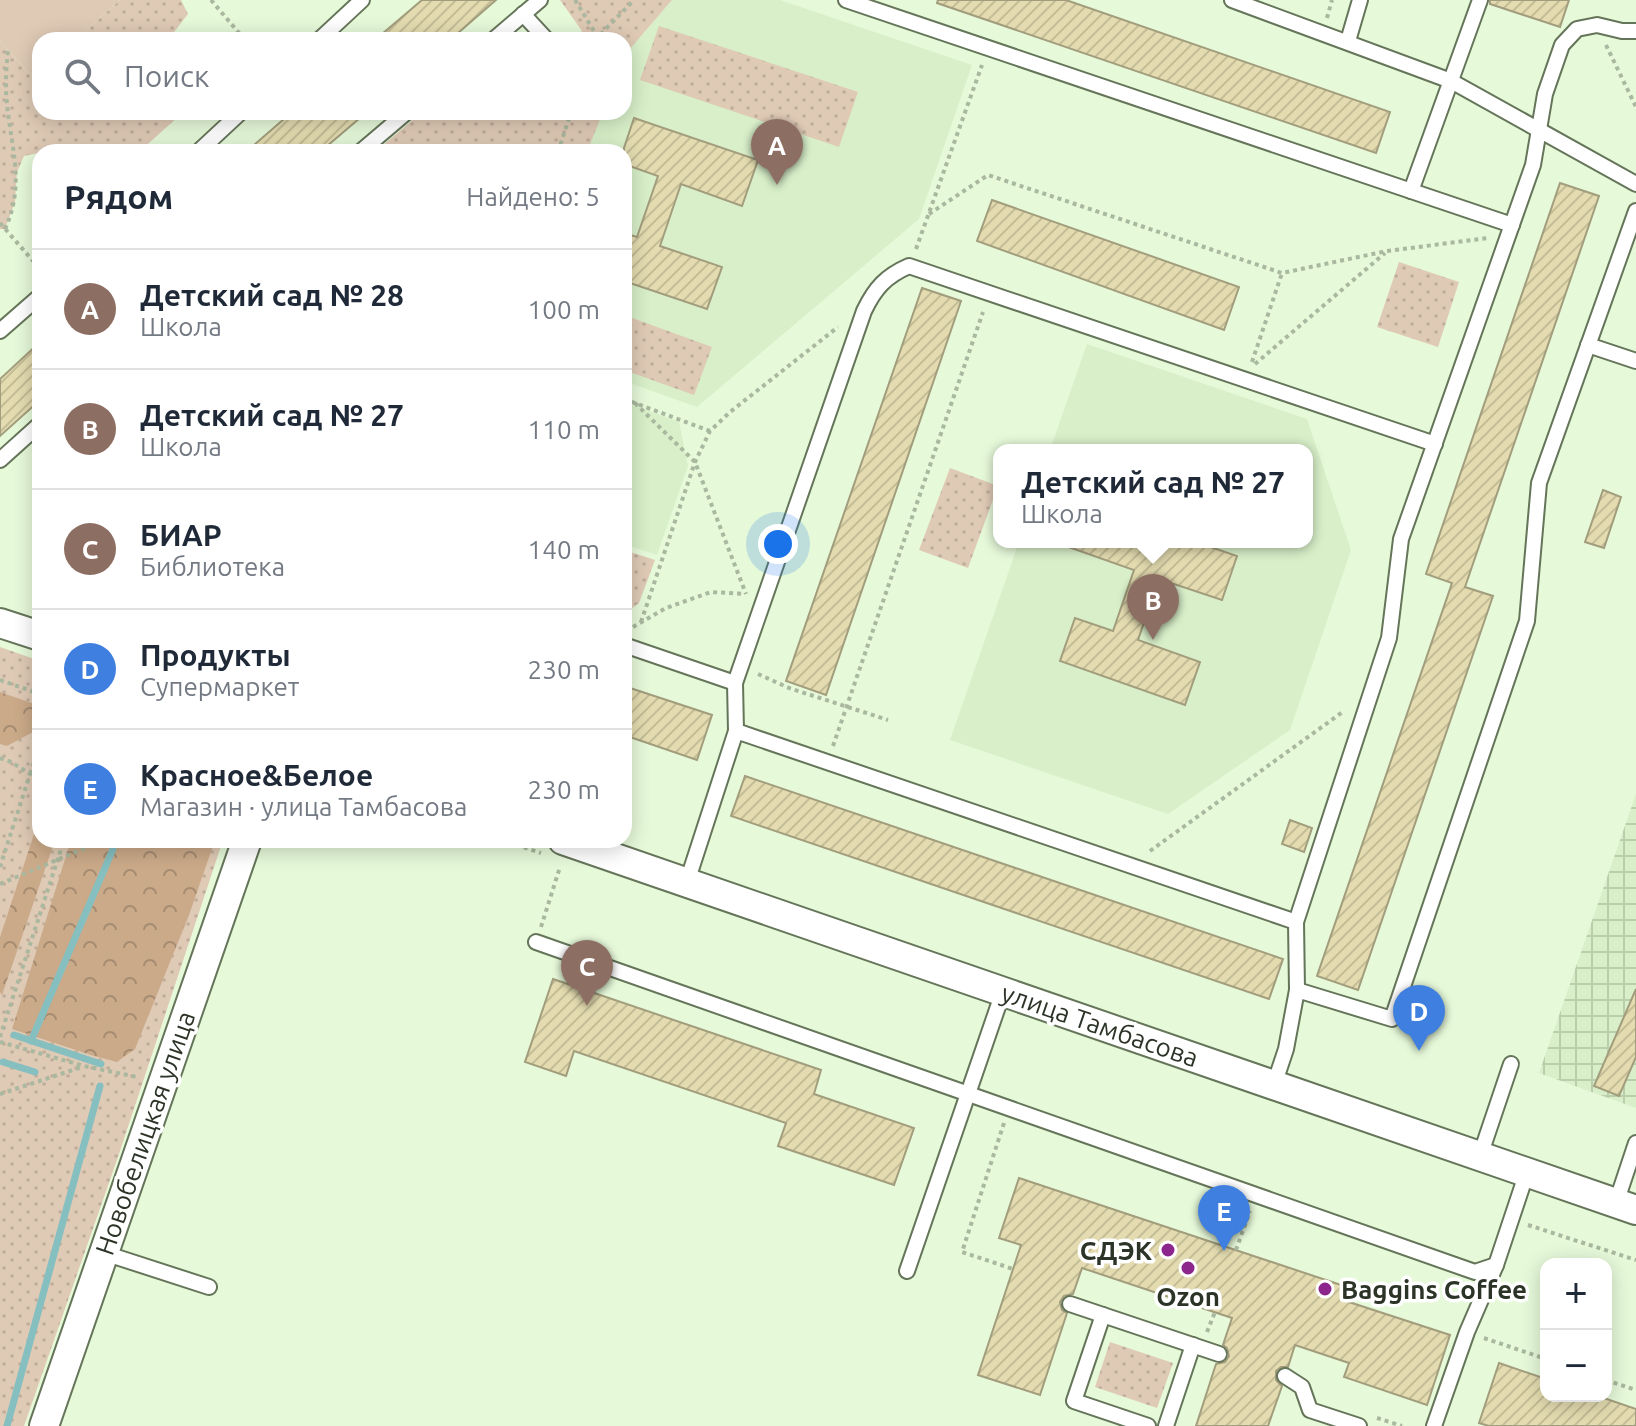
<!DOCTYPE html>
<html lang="ru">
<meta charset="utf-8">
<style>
:root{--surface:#fff;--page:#f2f2f3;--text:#1f2937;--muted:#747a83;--line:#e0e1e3;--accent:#db2777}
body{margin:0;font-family:Ubuntu,sans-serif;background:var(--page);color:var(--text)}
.controls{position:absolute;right:24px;bottom:24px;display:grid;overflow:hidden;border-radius:16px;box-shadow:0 4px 20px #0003}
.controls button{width:72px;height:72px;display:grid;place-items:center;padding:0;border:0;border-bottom:2px solid var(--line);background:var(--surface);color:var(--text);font:40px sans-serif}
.you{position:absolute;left:778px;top:544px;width:28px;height:28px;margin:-20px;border:6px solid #fff;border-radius:50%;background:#1a73e8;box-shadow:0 0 0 12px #1a73e833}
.badge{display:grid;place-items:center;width:52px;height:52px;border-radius:50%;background:var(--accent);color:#fff;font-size:26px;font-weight:700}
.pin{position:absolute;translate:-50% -66px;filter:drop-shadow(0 2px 4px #0008)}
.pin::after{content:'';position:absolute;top:42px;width:28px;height:24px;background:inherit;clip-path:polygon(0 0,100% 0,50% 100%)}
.popup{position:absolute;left:993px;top:444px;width:320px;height:104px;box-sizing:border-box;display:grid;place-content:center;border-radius:16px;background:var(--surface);filter:drop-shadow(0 2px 6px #0005);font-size:26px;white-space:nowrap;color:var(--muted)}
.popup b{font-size:30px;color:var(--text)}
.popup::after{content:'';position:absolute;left:50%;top:100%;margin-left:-16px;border:16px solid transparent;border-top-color:var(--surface)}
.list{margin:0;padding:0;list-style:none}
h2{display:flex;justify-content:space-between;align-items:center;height:104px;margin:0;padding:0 32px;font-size:34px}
h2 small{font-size:26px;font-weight:400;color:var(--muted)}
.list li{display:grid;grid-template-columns:52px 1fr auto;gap:24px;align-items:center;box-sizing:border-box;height:120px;padding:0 32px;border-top:2px solid var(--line)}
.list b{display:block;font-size:30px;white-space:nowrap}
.list p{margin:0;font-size:26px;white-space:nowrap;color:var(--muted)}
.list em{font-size:26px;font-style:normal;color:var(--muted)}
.icon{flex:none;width:44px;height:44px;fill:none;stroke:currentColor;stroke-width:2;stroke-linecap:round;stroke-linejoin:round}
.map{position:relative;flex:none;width:1636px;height:1426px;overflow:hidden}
.search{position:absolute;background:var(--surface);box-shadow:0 4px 20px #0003;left:32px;top:32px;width:600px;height:88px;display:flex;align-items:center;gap:20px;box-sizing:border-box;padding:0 28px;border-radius:24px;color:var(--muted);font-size:30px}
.panel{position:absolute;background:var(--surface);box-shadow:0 4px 20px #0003;left:32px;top:144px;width:600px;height:704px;border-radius:24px}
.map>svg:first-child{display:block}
.built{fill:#d8efc9}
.industrial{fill:url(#industrial-grid)}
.green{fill:url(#green-dots)}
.forest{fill:url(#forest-crowns)}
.pitch{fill:#dfcab5}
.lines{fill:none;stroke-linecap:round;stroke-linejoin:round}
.stream{stroke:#86bfc0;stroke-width:7}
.building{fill:url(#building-hatch);stroke:#a29d7c;stroke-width:2}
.lane-casing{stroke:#657559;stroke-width:18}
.street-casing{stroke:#657559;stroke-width:32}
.path{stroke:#a9b89e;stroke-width:4;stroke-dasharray:4 4;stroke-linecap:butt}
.lane{stroke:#fff;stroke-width:14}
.street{stroke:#fff;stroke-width:28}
.poi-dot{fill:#8c268c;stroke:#fff;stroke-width:3}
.labels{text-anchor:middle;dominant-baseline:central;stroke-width:7;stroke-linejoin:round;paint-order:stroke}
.street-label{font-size:26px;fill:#2c3327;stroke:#fff}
.poi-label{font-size:26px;font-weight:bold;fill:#2c3327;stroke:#fff;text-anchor:end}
</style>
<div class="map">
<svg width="1636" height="1426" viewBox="0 0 1636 1426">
<defs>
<pattern id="industrial-grid" width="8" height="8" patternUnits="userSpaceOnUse" patternTransform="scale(2)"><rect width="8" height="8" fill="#d8efc9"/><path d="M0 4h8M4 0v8" fill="none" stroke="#bacdad"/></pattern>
<pattern id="green-dots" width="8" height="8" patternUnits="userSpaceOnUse" patternTransform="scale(2)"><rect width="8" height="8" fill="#dfcab5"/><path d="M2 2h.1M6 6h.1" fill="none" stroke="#c0ae9c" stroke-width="1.8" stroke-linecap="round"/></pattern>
<pattern id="forest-crowns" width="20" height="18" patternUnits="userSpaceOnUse" patternTransform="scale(2)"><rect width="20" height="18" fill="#cbaa89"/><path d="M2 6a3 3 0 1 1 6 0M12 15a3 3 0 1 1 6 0" fill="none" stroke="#a58b70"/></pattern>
<pattern id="building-hatch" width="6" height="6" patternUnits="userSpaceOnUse" patternTransform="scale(2)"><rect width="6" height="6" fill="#e4dcb0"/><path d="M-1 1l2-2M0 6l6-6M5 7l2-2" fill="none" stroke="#c4bd97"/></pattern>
</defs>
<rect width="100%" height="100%" fill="#e6f9d9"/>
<g class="built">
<polygon points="672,0 780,0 972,65 919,219 697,407 624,381 624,152 587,152 603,112 624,112 624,63 629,50"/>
<polygon points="1087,344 1307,419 1351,550 1290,730 1168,814 950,740 1019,542 1307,542 1307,450 1050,450"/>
<polygon points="624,402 679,422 688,466 657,555 624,544"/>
</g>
<polygon class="industrial" points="1636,794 1636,1108 1539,1073"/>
<g class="green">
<polygon points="120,0 181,0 188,14 168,40 75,40"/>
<polygon points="560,0 672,0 629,50 624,63 624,40 572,40 582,31"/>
<polygon points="659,26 858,92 839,147 640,80"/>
<polygon points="0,41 32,77 40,71 40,112 175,112 179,116 139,152 60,152 57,149 24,156 17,172 15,202 5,229 0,229"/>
<polygon points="422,112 603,112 587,152 375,152"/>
<polygon points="1399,262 1459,282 1438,347 1377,327"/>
<polygon points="624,315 712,347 694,395 624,370"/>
<polygon points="950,468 998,486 968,568 919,550"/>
<polygon points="624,550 655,560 639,603 624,614"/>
<polygon points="0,647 40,661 40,840 223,840 118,1157 24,1426 0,1426"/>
<polygon points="1110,1342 1173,1363 1157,1408 1095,1387"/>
</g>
<g class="forest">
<polygon points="0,692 40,706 33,732 7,746 0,744"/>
<polygon points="40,816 40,840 55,840 2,995 0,992 0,937"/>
<polygon points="71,840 215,840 189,915 135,1049 117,1062 94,1056 12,1029"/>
</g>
<polygon class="pitch" points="0,0 120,0 75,40 40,40 40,71 33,78 0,41"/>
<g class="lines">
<g class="stream">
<polyline points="14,1035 101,1064"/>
<polyline points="31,1041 113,849"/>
<polyline points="3,1062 35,1072"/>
<polyline points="7,1426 100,1086"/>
</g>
</g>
<g class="building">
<polygon points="422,0 496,0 450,40 375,40"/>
<polygon points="938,0 1066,0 1390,112 1376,153 937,3"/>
<polygon points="1490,0 1569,0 1560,27 1490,4"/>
<polygon points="292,112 367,112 320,152 246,152"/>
<polygon points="634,118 758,160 742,206 681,184 660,246 722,267 707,309 624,281 624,233 637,237 658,176 624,164 624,148"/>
<polygon points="1560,183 1599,196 1465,587 1493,596 1358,990 1317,976 1452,583 1426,574"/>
<polygon points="992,200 1239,287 1224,330 977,241"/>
<polygon points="922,288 961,301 826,695 786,681"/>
<polygon points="40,342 40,400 0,436 0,379"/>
<polygon points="1603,490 1621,497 1604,548 1585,542"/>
<polygon points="1063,542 1196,542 1237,556 1222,600 1159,579 1138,640 1200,662 1185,705 1060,661 1075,618 1113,631 1134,570 1063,545"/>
<polygon points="624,686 712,715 697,760 624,735"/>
<polygon points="745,776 1283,959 1269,999 731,816"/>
<polygon points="1290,820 1312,828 1304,852 1282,844"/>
<polygon points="553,979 821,1070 814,1094 914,1128 894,1185 778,1146 786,1123 574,1051 566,1076 525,1062"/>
<polygon points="1636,989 1636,1057 1619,1096 1594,1086"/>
<polygon points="1019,1178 1353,1289 1349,1302 1450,1335 1427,1405 1344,1377 1349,1363 1295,1345 1288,1367 1281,1367 1276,1371 1276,1380 1282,1386 1268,1426 1196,1426 1216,1364 1225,1362 1229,1356 1227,1348 1223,1345 1232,1318 1082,1268 1073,1294 1064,1296 1060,1302 1062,1310 1067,1313 1040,1395 978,1375 1021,1245 999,1238"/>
<polygon points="1499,1363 1546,1379 1546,1396 1598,1396 1636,1409 1636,1426 1489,1426 1479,1423"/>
</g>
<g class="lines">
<g class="lane-casing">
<g id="lane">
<polyline points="846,0 1512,225"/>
<polyline points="1232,0 1451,81 1636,184"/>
<polyline points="523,14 547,40"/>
<polyline points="319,40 362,0"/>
<polyline points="493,40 540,0"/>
<polyline points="1348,41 1360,0"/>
<polyline points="198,152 241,112"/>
<polyline points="360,152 407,112"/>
<polyline points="1411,191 1480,0"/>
<polyline points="0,331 40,296"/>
<polyline points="1588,345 1636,361"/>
<polyline points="0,460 40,424"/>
<polyline points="624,645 735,683 736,731"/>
<path d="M 735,683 L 864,311 C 875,288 886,276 909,266 L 1435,444"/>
<polyline points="687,882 736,731 1296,922 1297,990"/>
<polyline points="1296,922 1389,638 1401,539 1533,165 1545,94 1562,45 1577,29 1597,25 1622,31 1636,31"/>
<polyline points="536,942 1475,1272 1496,1265"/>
<polyline points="1274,1085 1286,1049 1297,990 1392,1019 1527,621 1539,483 1636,211"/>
<polyline points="1480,1156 1511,1064"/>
<polyline points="1616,1203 1636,1143"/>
<polyline points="104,1253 209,1287"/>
<polyline points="907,1271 1003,992"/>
<polyline points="1070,1304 1219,1354"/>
<polyline points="1103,1315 1074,1401 1148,1426"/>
<polyline points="1285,1376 1302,1387 1310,1410 1359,1426"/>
<polyline points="1166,1426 1193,1345"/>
<polyline points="1434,1426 1467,1332 1496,1265 1527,1172"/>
</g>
</g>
<g class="street-casing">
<g id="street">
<polyline points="0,623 40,636"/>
<polyline points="563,840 1636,1210"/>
<polyline points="44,1426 247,840"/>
</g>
</g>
<g class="path">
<polyline points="211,0 245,40"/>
<polyline points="575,0 597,36"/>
<polyline points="1327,18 1332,0"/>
<polyline points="595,40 634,0"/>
<polyline points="1606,45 1636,107"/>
<polyline points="558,152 571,112"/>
<polyline points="929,214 988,175 1282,273 1387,251 1488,238"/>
<polyline points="0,223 40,269"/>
<path d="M 5,229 C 29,177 5,134 6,81 C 6,71 7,60 8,50"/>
<polyline points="916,249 982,65"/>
<polyline points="1252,362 1282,273"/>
<polyline points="1255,364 1385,253"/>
<polyline points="624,399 710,431"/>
<polyline points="635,403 695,462 746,594"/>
<polyline points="641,622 695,462 710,431 730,412 838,327"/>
<polyline points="633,627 666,608 711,592 744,594"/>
<polyline points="758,674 789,688 888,720"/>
<polyline points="0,680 40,694"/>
<polyline points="833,746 983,312"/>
<polyline points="0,758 11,762 30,774 0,867"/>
<polyline points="30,774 40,745"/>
<polyline points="501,840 541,853"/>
<polyline points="1150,851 1344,711"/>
<polyline points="0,884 104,840"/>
<polyline points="541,927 560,867"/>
<polyline points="0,1037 64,840"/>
<polyline points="0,1042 84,1066 137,1077"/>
<polyline points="0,1094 82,1067"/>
<polyline points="1004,1123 962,1252 1013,1269"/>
<polyline points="1528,1225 1636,1260"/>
<polyline points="1236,1250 1250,1211"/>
<polyline points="1207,1332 1215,1312"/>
<polyline points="1484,1338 1546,1359"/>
<polyline points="1606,1380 1636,1390"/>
<polyline points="1377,1418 1402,1426"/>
</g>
<use href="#lane" class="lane"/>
<use href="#street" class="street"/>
</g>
<g class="poi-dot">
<circle cx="1168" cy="1250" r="8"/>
<circle cx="1188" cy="1268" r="8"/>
<circle cx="1325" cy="1289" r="8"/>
</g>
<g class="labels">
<g class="street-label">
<text transform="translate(1100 1025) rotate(19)">улица Тамбасова</text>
<text transform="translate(145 1133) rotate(-71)">Новобелицкая улица</text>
</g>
<g class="poi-label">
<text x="1152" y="1250">СДЭК</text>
<text x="1341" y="1289" text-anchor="start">Baggins Coffee</text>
<text x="1188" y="1296" text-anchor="middle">Ozon</text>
</g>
</g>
</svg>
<div class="controls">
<button>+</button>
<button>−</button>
</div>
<div class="you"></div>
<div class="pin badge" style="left:777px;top:185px;background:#8d6e63">A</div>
<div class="pin badge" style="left:1153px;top:640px;background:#8d6e63">B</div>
<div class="popup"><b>Детский сад № 27</b>Школа</div>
<div class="pin badge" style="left:587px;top:1006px;background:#8d6e63">C</div>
<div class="pin badge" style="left:1419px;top:1051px;background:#3f7fe0">D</div>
<div class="pin badge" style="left:1224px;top:1251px;background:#3f7fe0">E</div>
<div class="search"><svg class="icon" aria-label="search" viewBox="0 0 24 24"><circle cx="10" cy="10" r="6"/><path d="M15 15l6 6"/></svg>Поиск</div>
<section class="panel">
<h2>Рядом<small>Найдено: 5</small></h2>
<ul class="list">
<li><span class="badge" style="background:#8d6e63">A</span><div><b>Детский сад № 28</b><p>Школа</p></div><em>100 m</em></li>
<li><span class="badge" style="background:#8d6e63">B</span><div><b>Детский сад № 27</b><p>Школа</p></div><em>110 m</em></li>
<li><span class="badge" style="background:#8d6e63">C</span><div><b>БИАР</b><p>Библиотека</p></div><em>140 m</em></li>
<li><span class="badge" style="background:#3f7fe0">D</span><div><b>Продукты</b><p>Супермаркет</p></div><em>230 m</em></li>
<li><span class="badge" style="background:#3f7fe0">E</span><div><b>Красное&amp;Белое</b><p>Магазин · улица Тамбасова</p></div><em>230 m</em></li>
</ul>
</section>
</div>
